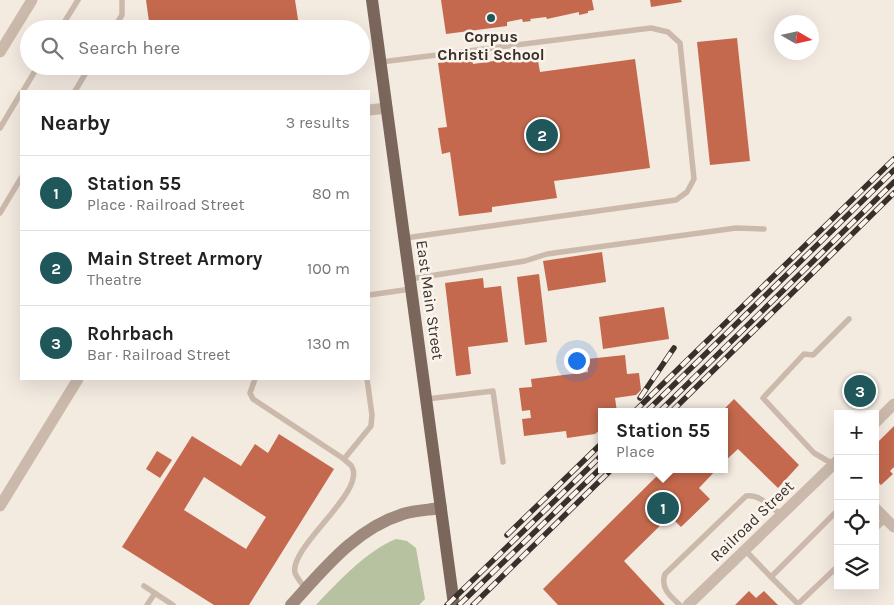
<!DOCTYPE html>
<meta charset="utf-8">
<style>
:root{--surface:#fff;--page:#f6f6f6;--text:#222;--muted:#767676;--line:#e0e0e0;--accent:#20575b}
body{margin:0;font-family:Karla,sans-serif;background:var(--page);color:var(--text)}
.controls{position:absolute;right:15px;bottom:15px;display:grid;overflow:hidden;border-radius:0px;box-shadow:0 5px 20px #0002}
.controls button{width:45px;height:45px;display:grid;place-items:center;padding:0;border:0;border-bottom:1px solid var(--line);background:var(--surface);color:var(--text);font:25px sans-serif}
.compass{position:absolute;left:774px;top:15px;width:45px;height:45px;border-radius:50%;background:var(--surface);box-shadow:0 5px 20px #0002;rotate:99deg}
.you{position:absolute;left:576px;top:360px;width:18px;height:18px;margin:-12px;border:4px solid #fff;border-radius:50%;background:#1a73e8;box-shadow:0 0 0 8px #1a73e833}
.badge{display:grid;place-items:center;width:32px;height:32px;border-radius:50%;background:var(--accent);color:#fff;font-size:16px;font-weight:700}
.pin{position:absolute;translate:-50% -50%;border:2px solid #fff;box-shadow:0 1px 5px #0006}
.popup{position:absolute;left:598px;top:408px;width:130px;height:65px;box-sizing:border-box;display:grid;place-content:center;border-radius:0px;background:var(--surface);filter:drop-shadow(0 1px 4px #0005);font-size:16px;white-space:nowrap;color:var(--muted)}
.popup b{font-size:19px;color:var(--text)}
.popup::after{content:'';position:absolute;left:50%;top:100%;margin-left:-10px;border:10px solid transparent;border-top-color:var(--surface)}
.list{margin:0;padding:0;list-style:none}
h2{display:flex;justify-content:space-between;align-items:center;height:65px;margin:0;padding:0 20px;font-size:21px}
h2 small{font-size:16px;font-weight:400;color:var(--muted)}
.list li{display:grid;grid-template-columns:32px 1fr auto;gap:15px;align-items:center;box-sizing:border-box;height:75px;padding:0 20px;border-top:1px solid var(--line)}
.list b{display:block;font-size:19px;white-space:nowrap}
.list p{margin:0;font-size:16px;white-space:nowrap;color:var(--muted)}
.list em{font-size:16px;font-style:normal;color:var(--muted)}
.icon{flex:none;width:28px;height:28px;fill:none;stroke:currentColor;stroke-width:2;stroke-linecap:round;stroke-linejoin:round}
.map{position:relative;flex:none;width:894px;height:605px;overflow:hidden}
.search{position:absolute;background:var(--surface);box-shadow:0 5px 20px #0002;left:20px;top:20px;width:350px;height:55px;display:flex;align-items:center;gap:12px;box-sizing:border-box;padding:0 18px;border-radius:28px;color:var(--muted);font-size:19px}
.panel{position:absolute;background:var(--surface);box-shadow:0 5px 20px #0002;left:20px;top:90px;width:350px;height:290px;border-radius:0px}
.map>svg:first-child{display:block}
.green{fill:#b7c2a0}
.building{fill:#c4694d;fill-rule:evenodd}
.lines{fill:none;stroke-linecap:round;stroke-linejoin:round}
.lane{stroke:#cbbaac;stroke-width:5.5}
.street{stroke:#cbbaac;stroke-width:11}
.secondary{stroke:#9f897d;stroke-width:12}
.primary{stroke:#7b665c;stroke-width:12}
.rail-casing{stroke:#392f2b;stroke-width:5.5}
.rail{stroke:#faf4ed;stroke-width:4;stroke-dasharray:11;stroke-linecap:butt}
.poi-dot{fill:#20575b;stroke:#faf4ed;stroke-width:2}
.labels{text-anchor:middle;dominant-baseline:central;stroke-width:5;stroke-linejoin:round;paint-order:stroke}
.poi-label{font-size:16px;font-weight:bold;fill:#392f2b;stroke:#faf4ed}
.street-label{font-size:16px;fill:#392f2b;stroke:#faf4ed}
</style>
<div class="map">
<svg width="894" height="605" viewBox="0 0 894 605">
<rect width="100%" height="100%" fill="#f3eae0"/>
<path class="green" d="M 396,539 L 407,541 L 416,548 L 425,599 L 419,605 L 316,605 C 339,581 365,552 396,539 Z"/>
<g class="building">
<polygon points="146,0 295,0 299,26 278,29 150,29"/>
<polygon points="441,0 592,0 594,10 588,11 588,13 579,15 579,12 547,19 546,17 530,19 531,21 523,22 522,19 507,22 507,26 446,34"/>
<polygon points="650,0 681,0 682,2 651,7"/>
<polygon points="737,38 750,161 710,165 697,42"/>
<polygon points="537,55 540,72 635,59 650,168 554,181 557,198 492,207 492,212 459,216 450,152 442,154 440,142 438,128 447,127 438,63 472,58 473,64"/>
<polygon points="602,252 606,282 548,291 543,261"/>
<polygon points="539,274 547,342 525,345 517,277"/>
<polygon points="483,278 484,288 501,286 508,342 468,347 471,374 456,376 445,283"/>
<polygon points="664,307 669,339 603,349 599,317"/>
<polygon points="625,355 627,374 639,373 641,390 636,395 615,398 617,412 602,412 602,428 595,434 567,438 566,431 524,436 522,419 531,418 530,410 522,411 519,388 532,387 531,379 588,372 587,359"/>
<polygon points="734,399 799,465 778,488 738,449 724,462 724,412 721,412"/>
<polygon points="894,426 894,467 890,471 893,474 881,485 875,479 875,445"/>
<path d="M 279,434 L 334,469 L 249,605 L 214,605 L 122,547 L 192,436 L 241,466 L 255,444 L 268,453 ZM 204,477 L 266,517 L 246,549 L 184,510 Z"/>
<polygon points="157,451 172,460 160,478 146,469"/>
<polygon points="664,469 717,469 699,488 710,499 681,527 670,516 624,561 665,605 558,605 543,589"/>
<polygon points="749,591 756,598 764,591 778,605 735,605"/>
</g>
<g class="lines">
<g class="lane">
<polyline points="60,29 78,0"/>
<polyline points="113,29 122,15 122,0"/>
<polyline points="381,62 651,28 668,32 680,43 694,179 687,192 676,200 405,238"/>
<polyline points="23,91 38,66"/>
<polyline points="75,91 90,66"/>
<polyline points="0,128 21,93"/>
<polyline points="0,213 21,178"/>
<polyline points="410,279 525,261 547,254 736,228 764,229"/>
<polyline points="369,295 411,289"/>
<path d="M 255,379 L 250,393 L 253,399 L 344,459 C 346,462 351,464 352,467 C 366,492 289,547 295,573 C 297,578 302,584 306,589"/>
<polyline points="427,399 493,391 503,462"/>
<polyline points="344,459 371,426 372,415 367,379"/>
<polyline points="833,464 814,453 763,398 804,354 813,355 849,319"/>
<polyline points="875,529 886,519"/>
<polyline points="745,550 771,577 838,510"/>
<polyline points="771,577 798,604 838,566"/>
<polyline points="144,586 173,605"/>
<polyline points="147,605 155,593"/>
<path d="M 680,605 C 670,596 660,588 665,574 L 746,496 C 760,494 771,507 781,515"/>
</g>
<g class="street">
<polyline points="0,52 32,0"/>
<polyline points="369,110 387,108"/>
<polyline points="875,423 894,404"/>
<polyline points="0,506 78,379"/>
<polyline points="875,508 894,527"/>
<polyline points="688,605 838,460"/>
</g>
<path class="secondary" d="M 291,605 C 324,569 355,529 403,514 C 415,510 429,510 441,508"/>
<polyline class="primary" points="372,0 454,605"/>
<g class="rail-casing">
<g id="rail">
<polyline points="640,398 674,348"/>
<polyline points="634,412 894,159"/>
<polyline points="646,412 894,170"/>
<polyline points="659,412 894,182"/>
<polyline points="671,412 894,193"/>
<polyline points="507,535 602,443"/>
<polyline points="447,605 602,455"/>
<polyline points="459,605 602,467"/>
<polyline points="473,605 612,469"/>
</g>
</g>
<use href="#rail" class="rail"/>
</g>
<circle class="poi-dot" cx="491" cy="18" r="5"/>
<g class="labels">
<g class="poi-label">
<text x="491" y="36">Corpus<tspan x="491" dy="18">Christi School</tspan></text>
</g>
<g class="street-label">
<text transform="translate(430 300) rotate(82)">East Main Street</text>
<text transform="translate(752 521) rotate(-44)">Railroad Street</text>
</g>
</g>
</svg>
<div class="controls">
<button>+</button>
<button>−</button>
<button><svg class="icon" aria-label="locate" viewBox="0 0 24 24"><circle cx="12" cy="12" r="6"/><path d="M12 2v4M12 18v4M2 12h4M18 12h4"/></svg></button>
<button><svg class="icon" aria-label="layers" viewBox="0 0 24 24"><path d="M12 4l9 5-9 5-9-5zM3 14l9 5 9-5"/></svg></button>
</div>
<svg class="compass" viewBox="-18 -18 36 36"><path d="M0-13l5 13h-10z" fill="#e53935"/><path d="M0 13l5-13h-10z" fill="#767676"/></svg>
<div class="you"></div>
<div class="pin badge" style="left:663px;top:508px">1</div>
<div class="popup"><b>Station 55</b>Place</div>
<div class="pin badge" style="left:542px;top:135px">2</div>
<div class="pin badge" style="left:860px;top:391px">3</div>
<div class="search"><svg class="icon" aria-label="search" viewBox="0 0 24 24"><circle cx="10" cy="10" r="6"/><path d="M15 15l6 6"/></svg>Search here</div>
<section class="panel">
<h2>Nearby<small>3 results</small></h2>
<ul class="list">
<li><span class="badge">1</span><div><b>Station 55</b><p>Place · Railroad Street</p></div><em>80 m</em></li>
<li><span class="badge">2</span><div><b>Main Street Armory</b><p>Theatre</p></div><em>100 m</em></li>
<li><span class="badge">3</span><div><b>Rohrbach</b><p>Bar · Railroad Street</p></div><em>130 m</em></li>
</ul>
</section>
</div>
